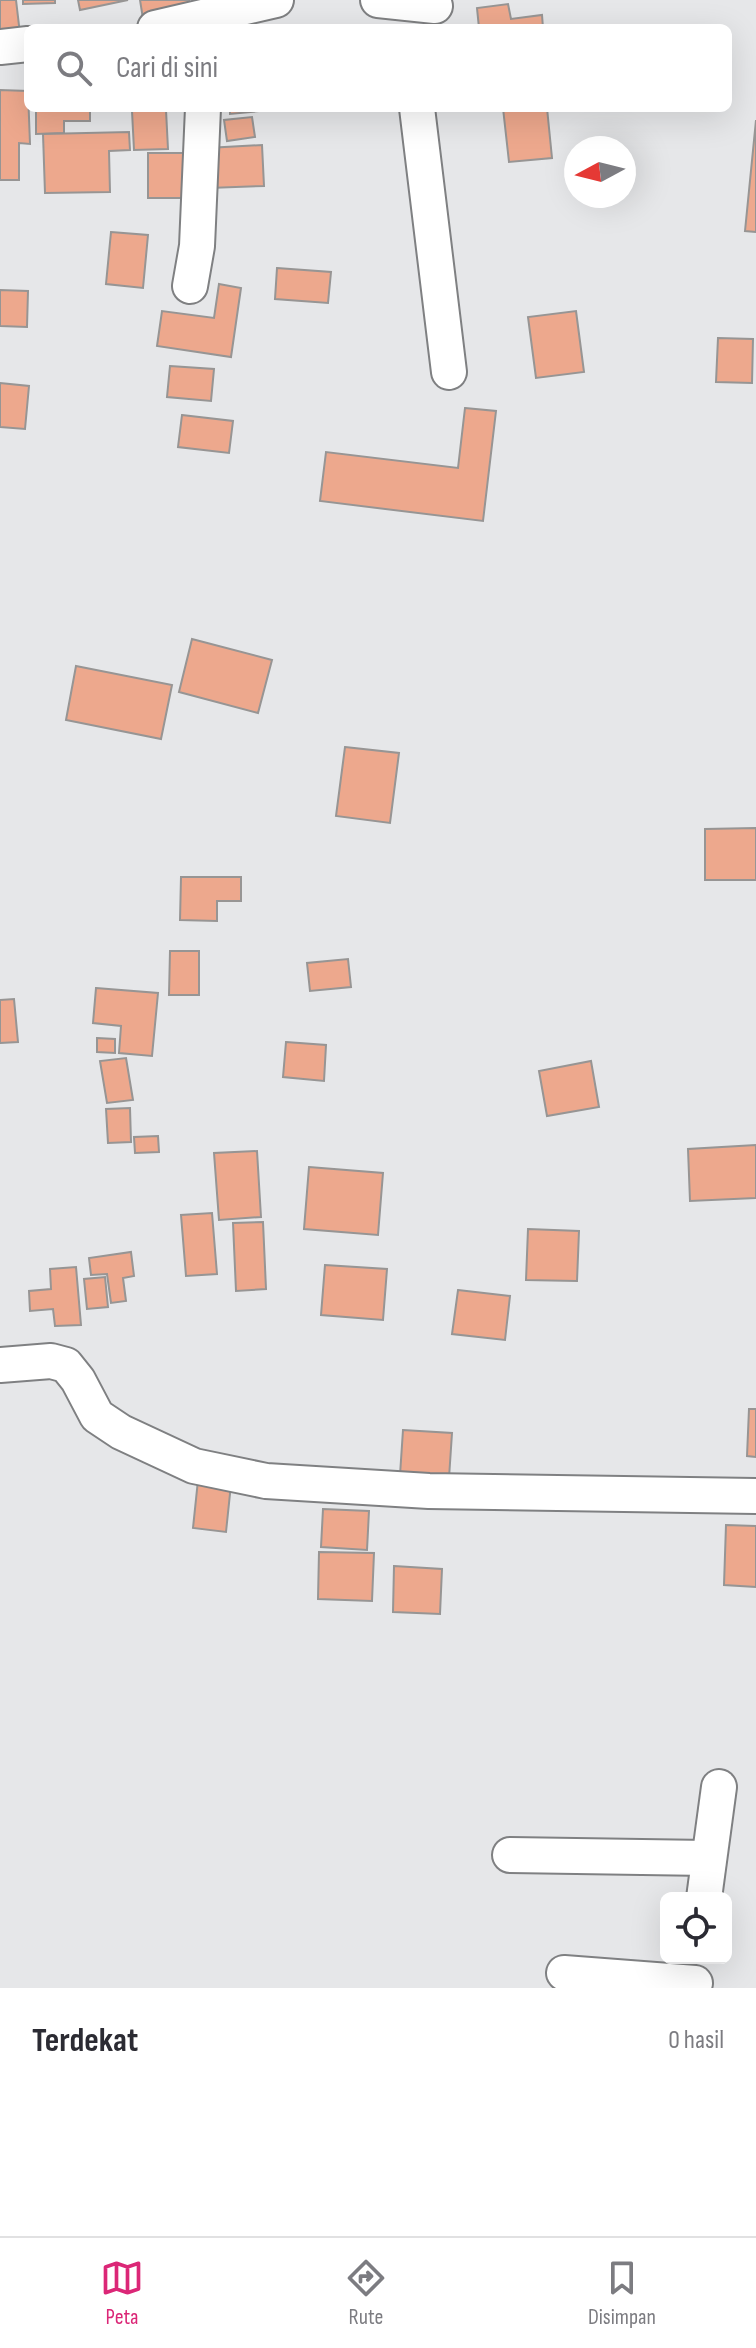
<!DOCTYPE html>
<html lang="id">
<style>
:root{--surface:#fff;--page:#f7f7f7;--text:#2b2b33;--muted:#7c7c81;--line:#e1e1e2;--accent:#db2777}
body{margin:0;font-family:"Sofia Sans Condensed",sans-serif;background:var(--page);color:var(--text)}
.controls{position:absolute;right:24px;bottom:24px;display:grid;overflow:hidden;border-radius:12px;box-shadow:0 8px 32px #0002}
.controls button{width:72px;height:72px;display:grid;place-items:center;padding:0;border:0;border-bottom:2px solid var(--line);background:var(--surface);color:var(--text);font:40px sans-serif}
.compass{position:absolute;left:564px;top:136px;width:72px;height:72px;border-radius:50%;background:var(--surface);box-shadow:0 8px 32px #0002;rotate:263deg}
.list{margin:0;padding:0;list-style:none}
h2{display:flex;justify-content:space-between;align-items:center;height:104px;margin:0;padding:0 32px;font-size:34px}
h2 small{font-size:26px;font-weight:400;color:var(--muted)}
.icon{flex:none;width:44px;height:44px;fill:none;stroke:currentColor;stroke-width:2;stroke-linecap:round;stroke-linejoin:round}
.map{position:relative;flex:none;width:756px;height:1988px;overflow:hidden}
.search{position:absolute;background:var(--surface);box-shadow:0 8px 32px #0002;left:24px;right:24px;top:24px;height:88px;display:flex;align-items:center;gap:20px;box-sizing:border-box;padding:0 28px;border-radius:12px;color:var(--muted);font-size:30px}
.sheet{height:248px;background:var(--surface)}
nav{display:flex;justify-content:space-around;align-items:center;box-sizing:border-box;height:112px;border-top:2px solid var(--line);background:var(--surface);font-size:22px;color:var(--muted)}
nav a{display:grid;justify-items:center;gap:4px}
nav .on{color:var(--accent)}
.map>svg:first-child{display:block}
.building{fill:#eda88d;stroke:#979594;stroke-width:2}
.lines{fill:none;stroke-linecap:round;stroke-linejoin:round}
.street-casing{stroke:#7f8082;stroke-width:38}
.street{stroke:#fff;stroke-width:34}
</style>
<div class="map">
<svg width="756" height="1988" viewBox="0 0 756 1988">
<rect width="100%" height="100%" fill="#e6e7e9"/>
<g class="building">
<polygon points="0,0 16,0 20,34 0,37"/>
<polygon points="23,0 55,0 55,3 23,4"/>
<polygon points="78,0 128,0 80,10"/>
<polygon points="140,0 189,0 192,18 144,25"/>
<polygon points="508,4 511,19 542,15 543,28 479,28 477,8"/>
<polygon points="0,90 28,91 30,144 19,143 19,180 0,180"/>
<polygon points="36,108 90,108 90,121 64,121 64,133 36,134"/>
<polygon points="230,108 259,108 260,111 230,114"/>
<polygon points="503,108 547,108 552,158 509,162"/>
<polygon points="166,110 168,149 134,150 132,111"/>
<polygon points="252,117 255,137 227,141 224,120"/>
<polygon points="756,120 756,232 745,231"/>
<polygon points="129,132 130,150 109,151 110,192 45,193 43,134"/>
<polygon points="262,145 264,186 209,188 207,148"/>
<rect x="148" y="153" width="42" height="45"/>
<polygon points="111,232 148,235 143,288 106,284"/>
<polygon points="277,268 331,272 328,303 275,299"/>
<polygon points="219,284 241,288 231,357 157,346 162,311 214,318"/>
<polygon points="0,290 28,291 27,327 0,326"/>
<polygon points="576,311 584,372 536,378 528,317"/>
<polygon points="718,338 753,339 752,383 716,382"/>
<polygon points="170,366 214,369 211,401 167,397"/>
<polygon points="0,383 29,386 25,429 0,427"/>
<polygon points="465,408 496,411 483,521 320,501 326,452 458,468"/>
<polygon points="182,415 233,421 229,453 178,447"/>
<polygon points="192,639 272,660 258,713 179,692"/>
<polygon points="76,666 172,685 161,739 66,720"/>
<polygon points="345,747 399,753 390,823 336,816"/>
<polygon points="756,828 756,880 705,880 705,829"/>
<polygon points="181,877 241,877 241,901 217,901 217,921 180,920"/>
<polygon points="170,951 199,951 199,995 169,995"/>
<polygon points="348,959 351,987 310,991 307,963"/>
<polygon points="96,988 158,993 152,1056 119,1053 121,1026 93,1023"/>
<polygon points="14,999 18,1042 0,1043 0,1000"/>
<polygon points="97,1038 115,1039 115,1053 97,1052"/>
<polygon points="286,1042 326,1045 324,1081 283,1077"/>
<polygon points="126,1058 133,1100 107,1103 100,1061"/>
<polygon points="591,1061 599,1107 547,1116 539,1071"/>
<polygon points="130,1108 131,1142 108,1143 106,1109"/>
<polygon points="158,1136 159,1152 135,1153 134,1137"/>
<polygon points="756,1145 756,1198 690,1201 688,1149"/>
<polygon points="257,1151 261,1217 219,1220 214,1153"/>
<polygon points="309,1167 383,1173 378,1235 304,1229"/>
<polygon points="212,1213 217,1274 186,1276 181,1215"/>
<polygon points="263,1222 266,1289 236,1291 233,1223"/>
<polygon points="528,1229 579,1231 577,1281 526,1280"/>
<polygon points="131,1252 134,1276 123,1278 126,1301 111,1303 107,1274 91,1275 89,1258"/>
<polygon points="325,1265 387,1269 383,1320 321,1315"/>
<polygon points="76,1267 81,1325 55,1326 53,1309 30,1311 29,1291 51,1289 50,1269"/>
<polygon points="105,1277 108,1307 87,1309 84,1279"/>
<polygon points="458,1290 510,1296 505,1340 452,1334"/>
<polygon points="749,1409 756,1409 756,1457 747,1456"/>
<polygon points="403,1430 452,1433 449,1478 400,1475"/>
<polygon points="198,1480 231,1484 226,1532 193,1528"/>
<polygon points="323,1509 369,1511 367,1550 321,1547"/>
<polygon points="726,1525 756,1526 756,1587 724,1585"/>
<polygon points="319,1552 374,1553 372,1601 318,1599"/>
<polygon points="394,1566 442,1569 440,1614 393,1612"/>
</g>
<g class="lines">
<g class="street-casing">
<g id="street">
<polyline points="378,0 435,6"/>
<polyline points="155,28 276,0"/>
<polyline points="0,47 28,44"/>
<polyline points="417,108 449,372"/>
<polyline points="190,286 197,246 203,108"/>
<polyline points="0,1365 51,1361 66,1365 78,1380 97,1416 121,1432 194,1466 266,1481 429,1491 756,1496"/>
<polyline points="510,1855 708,1858"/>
<polyline points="704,1898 719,1787"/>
<polyline points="564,1973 695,1983"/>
</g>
</g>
<use href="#street" class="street"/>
</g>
</svg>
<div class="controls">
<button><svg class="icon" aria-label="locate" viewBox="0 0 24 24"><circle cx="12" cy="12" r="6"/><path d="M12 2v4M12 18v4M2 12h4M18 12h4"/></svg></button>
</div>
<svg class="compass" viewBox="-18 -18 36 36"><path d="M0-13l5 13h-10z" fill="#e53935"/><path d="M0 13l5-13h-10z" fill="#7c7c81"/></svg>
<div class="search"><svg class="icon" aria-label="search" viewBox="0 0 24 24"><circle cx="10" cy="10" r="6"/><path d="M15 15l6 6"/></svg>Cari di sini</div>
</div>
<section class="sheet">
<h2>Terdekat<small>0 hasil</small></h2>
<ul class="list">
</ul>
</section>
<nav>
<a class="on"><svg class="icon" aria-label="map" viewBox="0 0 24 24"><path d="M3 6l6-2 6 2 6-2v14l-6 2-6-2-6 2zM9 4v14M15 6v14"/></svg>Peta</a>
<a><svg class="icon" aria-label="directions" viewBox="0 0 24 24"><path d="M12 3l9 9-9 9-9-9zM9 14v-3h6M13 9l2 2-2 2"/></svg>Rute</a>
<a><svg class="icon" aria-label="saved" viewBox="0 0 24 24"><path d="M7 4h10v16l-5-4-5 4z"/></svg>Disimpan</a>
</nav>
